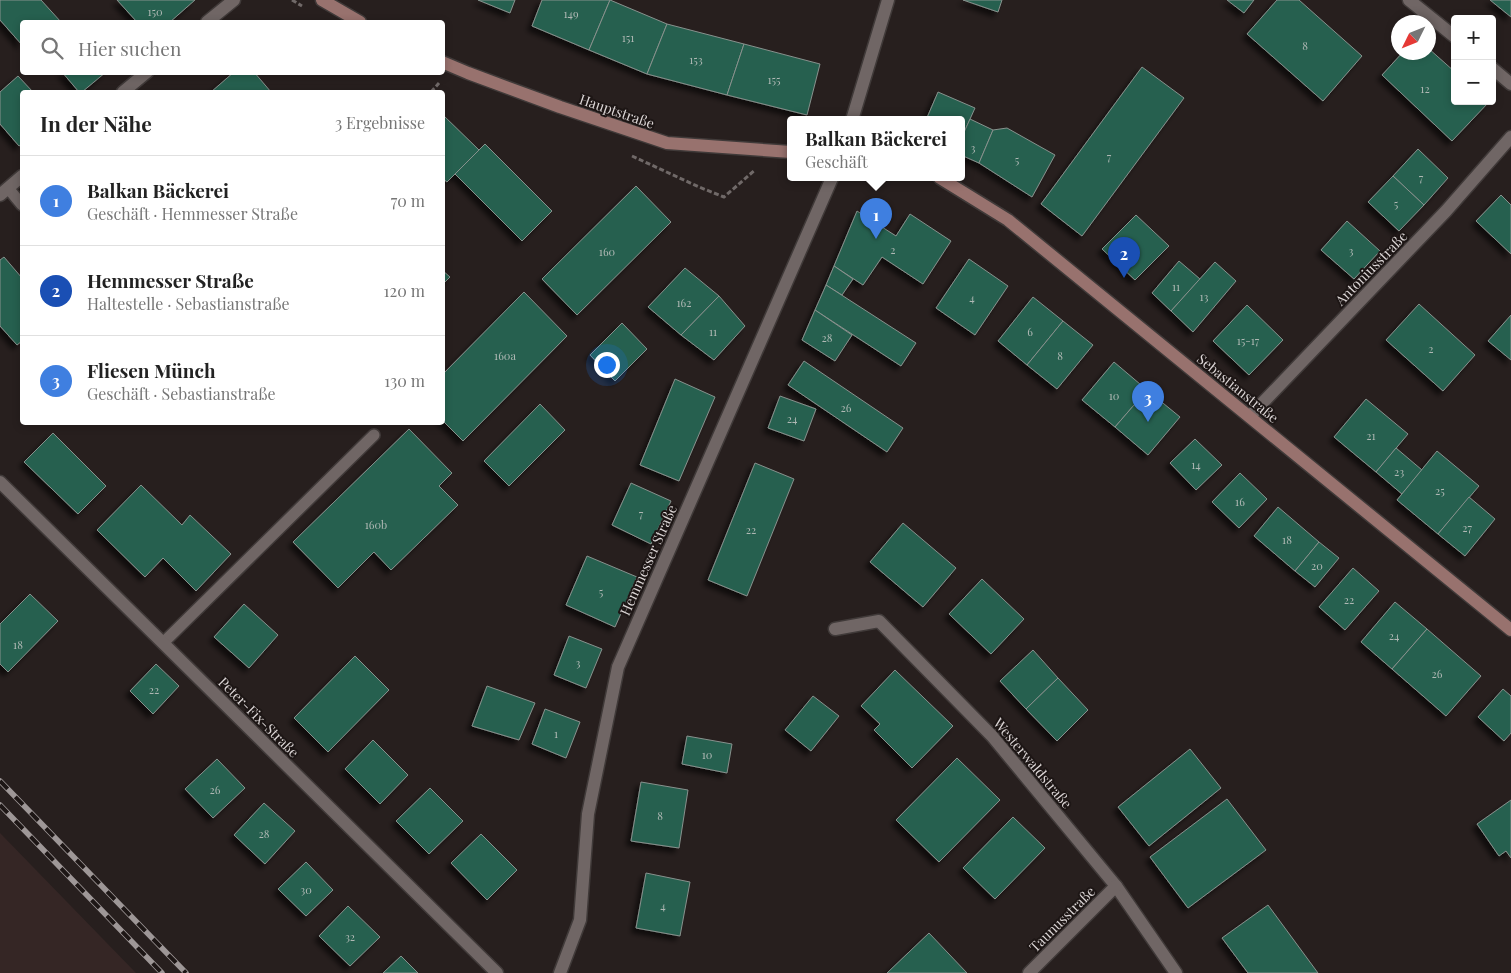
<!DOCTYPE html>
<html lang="de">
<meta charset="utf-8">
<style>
:root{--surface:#fff;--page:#f6f6f6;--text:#222;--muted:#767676;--line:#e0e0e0;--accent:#7c3aed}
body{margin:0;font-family:"Playfair Display",serif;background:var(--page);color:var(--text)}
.controls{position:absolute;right:15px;top:15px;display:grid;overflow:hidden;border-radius:5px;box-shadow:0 2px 8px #0003}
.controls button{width:45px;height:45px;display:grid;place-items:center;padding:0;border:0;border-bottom:1px solid var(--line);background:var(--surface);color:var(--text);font:25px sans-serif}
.compass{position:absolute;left:1391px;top:15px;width:45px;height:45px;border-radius:50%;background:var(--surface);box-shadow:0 2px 8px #0003;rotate:227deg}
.you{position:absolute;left:606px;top:364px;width:18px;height:18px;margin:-12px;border:4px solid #fff;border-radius:50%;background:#1a73e8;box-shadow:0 0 0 8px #1a73e833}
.badge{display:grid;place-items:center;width:32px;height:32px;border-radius:50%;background:var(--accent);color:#fff;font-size:16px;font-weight:700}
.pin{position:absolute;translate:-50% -41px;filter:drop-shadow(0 1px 2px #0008)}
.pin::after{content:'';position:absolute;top:26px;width:18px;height:15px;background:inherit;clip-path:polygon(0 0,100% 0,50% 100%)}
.popup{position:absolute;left:787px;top:116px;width:178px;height:65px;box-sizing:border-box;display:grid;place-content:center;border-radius:5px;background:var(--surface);filter:drop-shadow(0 1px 4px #0005);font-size:16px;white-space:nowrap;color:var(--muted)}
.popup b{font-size:19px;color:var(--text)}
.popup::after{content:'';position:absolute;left:50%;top:100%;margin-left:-10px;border:10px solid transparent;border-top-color:var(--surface)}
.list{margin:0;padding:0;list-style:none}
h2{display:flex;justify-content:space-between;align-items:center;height:65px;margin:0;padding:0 20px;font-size:21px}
h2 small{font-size:16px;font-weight:400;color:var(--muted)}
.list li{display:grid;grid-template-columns:32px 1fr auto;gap:15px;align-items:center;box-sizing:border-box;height:90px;padding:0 20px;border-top:1px solid var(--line)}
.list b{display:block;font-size:19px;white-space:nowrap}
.list p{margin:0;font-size:16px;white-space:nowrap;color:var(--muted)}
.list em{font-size:16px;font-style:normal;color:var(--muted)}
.icon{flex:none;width:28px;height:28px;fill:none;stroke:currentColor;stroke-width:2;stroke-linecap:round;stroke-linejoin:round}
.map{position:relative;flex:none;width:1511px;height:973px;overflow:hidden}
.search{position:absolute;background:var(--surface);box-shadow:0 2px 8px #0003;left:20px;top:20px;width:425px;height:55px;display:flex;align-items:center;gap:12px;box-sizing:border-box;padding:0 18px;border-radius:5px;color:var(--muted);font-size:19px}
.panel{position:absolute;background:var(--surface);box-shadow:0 2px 8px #0003;left:20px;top:90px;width:425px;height:335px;border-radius:5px}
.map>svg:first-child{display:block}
.built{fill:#352625}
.building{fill:#27604f;stroke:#87918d;filter:url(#shadow)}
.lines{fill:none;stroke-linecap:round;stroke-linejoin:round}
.lane-casing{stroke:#403a39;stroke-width:14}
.street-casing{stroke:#403a39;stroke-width:15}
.secondary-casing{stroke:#403a39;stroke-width:15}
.path{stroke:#706968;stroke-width:3;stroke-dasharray:5 2.5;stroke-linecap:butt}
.lane{stroke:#706665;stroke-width:11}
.street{stroke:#706665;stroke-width:12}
.secondary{stroke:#98726e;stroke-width:12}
.rail-casing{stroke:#9e9797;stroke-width:5.5}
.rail{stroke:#1d1615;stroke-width:4;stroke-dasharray:11;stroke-linecap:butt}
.labels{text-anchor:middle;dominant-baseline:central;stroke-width:4;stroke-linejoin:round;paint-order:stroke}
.number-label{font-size:11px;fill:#afb8b4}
.street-label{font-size:14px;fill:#dcd6d6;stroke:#1d1615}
</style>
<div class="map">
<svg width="1511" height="973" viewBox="0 0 1511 973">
<defs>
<filter id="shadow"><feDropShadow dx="-4.5" dy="4.5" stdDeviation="2.5" flood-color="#0009"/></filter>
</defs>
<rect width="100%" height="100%" fill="#271f1e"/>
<polygon class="built" points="0,833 136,973 0,973"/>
<g class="building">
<polygon points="0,0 41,0 61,22 22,22 22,45 0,20"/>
<polygon points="117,0 195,0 170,22 137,22"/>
<polygon points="478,0 515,0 510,13"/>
<polygon points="542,0 610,0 589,50 532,26"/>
<polygon points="610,0 667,24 647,74 589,50"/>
<polygon points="963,0 1002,0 998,12"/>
<polygon points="1227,0 1254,0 1244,13"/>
<polygon points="1277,0 1299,0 1362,56 1323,101 1247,34"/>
<polygon points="1490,0 1511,0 1511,17"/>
<polygon points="667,24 744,44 727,95 647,74"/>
<polygon points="744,44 820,64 807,115 727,95"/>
<polygon points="1428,48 1455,72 1455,101 1486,101 1488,103 1452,141 1382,75 1403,52 1428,52"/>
<polygon points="1142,67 1184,98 1082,236 1041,204"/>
<polygon points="62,72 106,72 82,92 79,92"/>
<polygon points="234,72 254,72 271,92 211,92"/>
<polygon points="18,76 33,92 22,92 22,144 19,146 0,124 0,92"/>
<polygon points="938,92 975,108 961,139 961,120 926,120"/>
<polygon points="442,114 479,150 447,182 442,178"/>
<polygon points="970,119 993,130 979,163 961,155 961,139"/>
<polygon points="1007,128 1055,155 1032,197 979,163 993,130"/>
<polygon points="485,144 552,211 522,241 455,174"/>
<polygon points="1418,149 1448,178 1424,205 1393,176"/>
<polygon points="1393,176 1424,205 1399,231 1368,202"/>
<polygon points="636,186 671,222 577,315 542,279"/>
<polygon points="1501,195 1511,205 1511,254 1476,221"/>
<polygon points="857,211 896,236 910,214 951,241 923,284 882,257 863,285 834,266"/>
<polygon points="1136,215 1169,246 1135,280 1102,249"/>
<polygon points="1347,221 1380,251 1354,279 1321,250"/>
<polygon points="4,257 22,278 22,341 17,345 0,326 0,260"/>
<polygon points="969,259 1008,286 975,335 936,308"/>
<polygon points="1179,261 1200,279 1171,311 1152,293"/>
<polygon points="1215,262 1236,281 1193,332 1171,311"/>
<polygon points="834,266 853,279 842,295 826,285"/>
<polygon points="685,268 719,296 681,335 648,307"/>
<polygon points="442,270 450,277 442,285"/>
<polygon points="826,285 916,343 901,366 815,310"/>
<polygon points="524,292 567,336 463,441 442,420 442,375"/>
<polygon points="719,296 745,326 714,360 681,335"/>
<polygon points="1033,297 1063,321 1027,365 998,341"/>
<polygon points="1419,304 1475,355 1443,391 1386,340"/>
<polygon points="1247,305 1283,340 1249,375 1213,341"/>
<polygon points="815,310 852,335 835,361 802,340"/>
<polygon points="1511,315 1511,360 1488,341"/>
<polygon points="1063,321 1093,345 1057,389 1027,365"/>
<polygon points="622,323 647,349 615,381 590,355"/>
<polygon points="804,361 903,428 887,452 788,385"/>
<polygon points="1114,362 1147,390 1115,427 1082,400"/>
<polygon points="675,379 715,397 679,481 640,465"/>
<polygon points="1147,390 1180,417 1148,455 1115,427"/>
<polygon points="780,396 816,409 804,441 768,428"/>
<polygon points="1366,399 1408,434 1376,472 1334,437"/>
<polygon points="540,404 565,430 509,486 484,461"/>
<polygon points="409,429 452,473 439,486 458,505 391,570 374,552 338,588 293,542"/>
<polygon points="53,433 106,486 78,514 24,462"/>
<polygon points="1195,439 1222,465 1196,490 1170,463"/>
<polygon points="1396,448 1422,470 1402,494 1376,472"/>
<polygon points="1437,451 1479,486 1438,534 1397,500"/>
<polygon points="755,463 794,479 747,596 708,580"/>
<polygon points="1240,473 1267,499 1239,528 1212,502"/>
<polygon points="631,483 671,501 651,544 612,525"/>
<polygon points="141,485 182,525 190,515 231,554 196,591 163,558 145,577 97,530"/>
<polygon points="1469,497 1495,519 1465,556 1438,534"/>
<polygon points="1278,507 1319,542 1295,571 1254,536"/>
<polygon points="903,523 956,568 923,607 870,562"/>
<polygon points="1319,542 1339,558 1315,587 1295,571"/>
<polygon points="587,556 637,577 615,627 566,605"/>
<polygon points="1353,568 1379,591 1345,630 1319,607"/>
<polygon points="982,579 1024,619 991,654 949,614"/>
<polygon points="30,594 58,621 8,672 0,664 0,624"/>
<polygon points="1395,602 1427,629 1392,669 1361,642"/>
<polygon points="244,604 278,635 249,668 214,637"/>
<polygon points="1427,629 1481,676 1446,716 1392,669"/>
<polygon points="569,636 602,649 586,688 554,675"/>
<polygon points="1033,650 1058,678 1026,709 1000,681"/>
<polygon points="355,656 389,690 328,752 294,718"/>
<polygon points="156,664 179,686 153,714 130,691"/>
<polygon points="895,670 953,726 912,768 874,730 880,724 861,706"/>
<polygon points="1058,678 1088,710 1057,741 1026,709"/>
<polygon points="487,686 535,703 519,740 472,726"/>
<polygon points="1503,689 1511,696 1511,733 1504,741 1478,717"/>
<polygon points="813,696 839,716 811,751 785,730"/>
<polygon points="545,709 580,722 566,758 532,744"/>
<polygon points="687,736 732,744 727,773 682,764"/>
<polygon points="373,740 408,775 380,804 345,769"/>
<polygon points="1190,749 1221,788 1149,846 1118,807"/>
<polygon points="957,758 1000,800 939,862 896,820"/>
<polygon points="217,759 245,788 213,818 185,789"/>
<polygon points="641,782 688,790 679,848 631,841"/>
<polygon points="430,788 463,821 429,854 396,821"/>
<polygon points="1227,799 1266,850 1188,908 1150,857"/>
<polygon points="1511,800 1511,858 1506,851 1499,856 1477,824"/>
<polygon points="264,803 295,831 265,864 234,835"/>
<polygon points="1013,817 1045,848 995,899 963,868"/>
<polygon points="481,834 517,870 487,900 451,863"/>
<polygon points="306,862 333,890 306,916 278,889"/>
<polygon points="646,873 690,882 680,936 636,928"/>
<polygon points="1268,905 1318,973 1248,973 1222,938"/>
<polygon points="348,906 380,937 350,966 319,936"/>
<polygon points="929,933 967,973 887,973"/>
<polygon points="401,956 418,973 383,973"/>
</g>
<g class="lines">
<g class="lane-casing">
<g id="lane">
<polyline points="8,188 22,205"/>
<polyline points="163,643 374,435"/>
</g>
</g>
<g class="street-casing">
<g id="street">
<polyline points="1409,0 1455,37"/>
<polyline points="207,22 234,0"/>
<polyline points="1492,68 1511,84"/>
<polyline points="123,92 147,72"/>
<polyline points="852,120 888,0"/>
<polyline points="0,195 22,176"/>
<polyline points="1250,416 1446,211 1511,137"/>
<polyline points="0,482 497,973"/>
<polyline points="835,629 879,621 992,736 1116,886 1176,973"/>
<polyline points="560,973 580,920 588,814 618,667 832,178"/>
<polyline points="1029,973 1116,886"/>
</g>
</g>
<g class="secondary-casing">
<g id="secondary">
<polyline points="322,0 360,22"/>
<polyline points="442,62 468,73 560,107 667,143 791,152"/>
<polyline points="940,178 1008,220 1511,630"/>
</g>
</g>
<g class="path">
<polyline points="292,0 302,6"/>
<polyline points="431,92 439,83"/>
<polyline points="632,156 699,187 724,197 755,170"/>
</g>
<use href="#lane" class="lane"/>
<use href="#street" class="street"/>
<use href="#secondary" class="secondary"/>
<g class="rail-casing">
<g id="rail">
<polyline points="0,781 186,973"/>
<polyline points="0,805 162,973"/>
</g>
</g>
<use href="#rail" class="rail"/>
</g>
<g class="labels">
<g class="number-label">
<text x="155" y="11">150</text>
<text x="571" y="13">149</text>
<text x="628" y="37">151</text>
<text x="1305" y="45">8</text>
<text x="696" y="59">153</text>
<text x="774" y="79">155</text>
<text x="1425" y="88">12</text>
<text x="973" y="147">3</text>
<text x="1109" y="156">7</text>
<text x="1017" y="159">5</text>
<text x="1421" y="177">7</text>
<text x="1396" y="203">5</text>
<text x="893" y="249">2</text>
<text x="1351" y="250">3</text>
<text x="607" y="251">160</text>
<text x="1176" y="286">11</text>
<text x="1204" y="296">13</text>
<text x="972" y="297">4</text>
<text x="684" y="302">162</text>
<text x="713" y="331">11</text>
<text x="1030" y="331">6</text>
<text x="827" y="337">28</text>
<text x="1248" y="340">15-17</text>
<text x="1431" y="348">2</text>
<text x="505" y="355">160a</text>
<text x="1060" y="355">8</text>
<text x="1114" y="395">10</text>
<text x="846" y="407">26</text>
<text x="792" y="418">24</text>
<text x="1371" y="435">21</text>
<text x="1196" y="464">14</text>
<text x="1399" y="471">23</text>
<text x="1440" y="490">25</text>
<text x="1240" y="501">16</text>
<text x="641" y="513">7</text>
<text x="376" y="524">160b</text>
<text x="1467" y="527">27</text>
<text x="751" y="529">22</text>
<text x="1287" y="539">18</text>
<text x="1317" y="565">20</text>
<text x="601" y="591">5</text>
<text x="1349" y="599">22</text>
<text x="1394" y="635">24</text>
<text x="18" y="644">18</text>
<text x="578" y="662">3</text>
<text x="1437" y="673">26</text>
<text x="154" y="689">22</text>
<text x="556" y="733">1</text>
<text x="707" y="754">10</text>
<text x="215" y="789">26</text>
<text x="660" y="815">8</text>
<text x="264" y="833">28</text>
<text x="306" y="889">30</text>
<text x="663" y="905">4</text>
<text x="350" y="936">32</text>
</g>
<g class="street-label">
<text transform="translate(617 111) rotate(19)">Hauptstraße</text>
<text transform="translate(1371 268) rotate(-46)">Antoniusstraße</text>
<text transform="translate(1238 388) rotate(39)">Sebastianstraße</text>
<text transform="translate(648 560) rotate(-66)">Hemmesser Straße</text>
<text transform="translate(259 717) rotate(45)">Peter-Fix-Straße</text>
<text transform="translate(1033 763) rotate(50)">Westerwaldstraße</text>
<text transform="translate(1062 919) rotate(-45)">Taunusstraße</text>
</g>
</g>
</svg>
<div class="controls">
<button>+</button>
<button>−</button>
</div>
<svg class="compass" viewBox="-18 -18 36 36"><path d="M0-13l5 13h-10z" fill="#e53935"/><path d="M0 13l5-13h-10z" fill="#767676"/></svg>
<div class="you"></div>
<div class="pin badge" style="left:876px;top:239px;background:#3f7fe0">1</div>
<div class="popup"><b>Balkan Bäckerei</b>Geschäft</div>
<div class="pin badge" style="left:1124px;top:278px;background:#1a4fb4">2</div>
<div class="pin badge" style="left:1148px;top:422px;background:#3f7fe0">3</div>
<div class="search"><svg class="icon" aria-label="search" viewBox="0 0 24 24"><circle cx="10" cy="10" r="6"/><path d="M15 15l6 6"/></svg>Hier suchen</div>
<section class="panel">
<h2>In der Nähe<small>3 Ergebnisse</small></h2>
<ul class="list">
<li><span class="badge" style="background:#3f7fe0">1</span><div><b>Balkan Bäckerei</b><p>Geschäft · Hemmesser Straße</p></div><em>70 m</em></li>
<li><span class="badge" style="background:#1a4fb4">2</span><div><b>Hemmesser Straße</b><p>Haltestelle · Sebastianstraße</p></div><em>120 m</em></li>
<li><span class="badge" style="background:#3f7fe0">3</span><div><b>Fliesen Münch</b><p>Geschäft · Sebastianstraße</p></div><em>130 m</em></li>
</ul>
</section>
</div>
